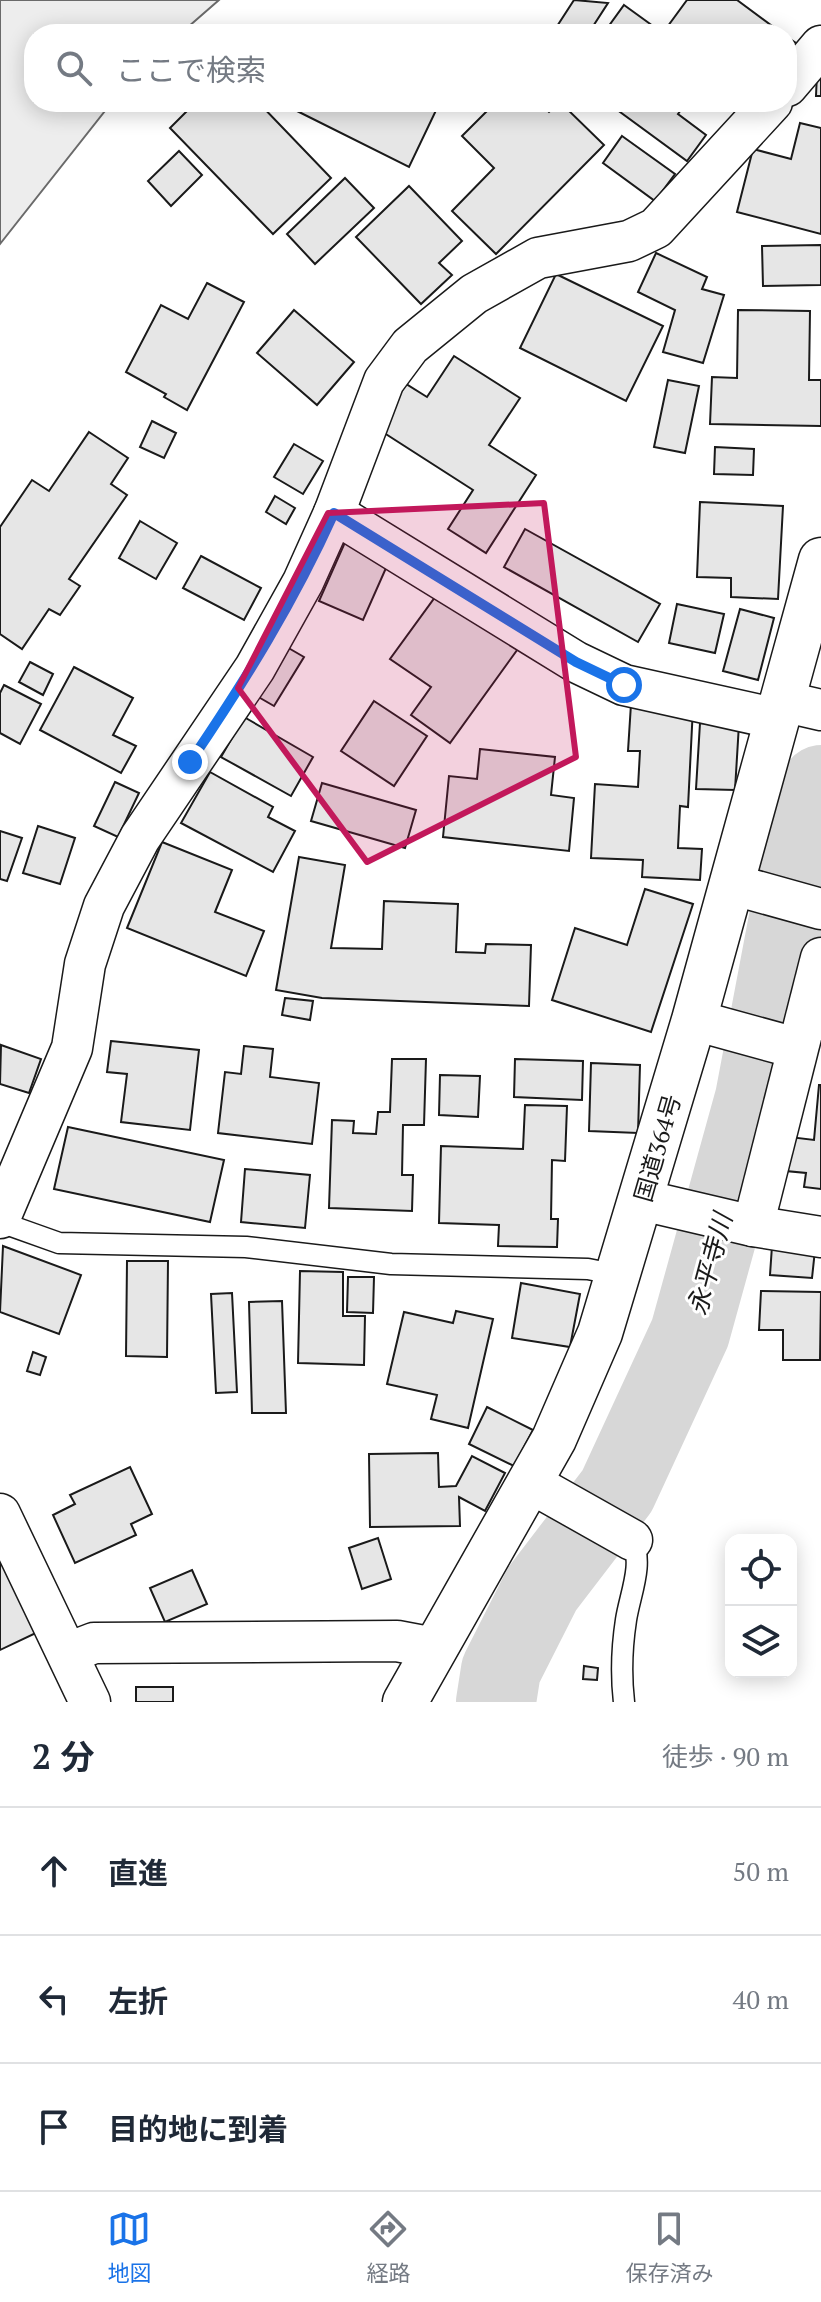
<!DOCTYPE html>
<html lang="ja">
<meta charset="utf-8">
<style>
:root{--surface:#fff;--page:#f2f2f3;--text:#1f2937;--muted:#747a83;--line:#e0e1e3;--accent:#1a73e8}
body{margin:0;font-family:"PT Serif","Noto Sans JP",serif;background:var(--page);color:var(--text)}
.controls{position:absolute;right:24px;bottom:24px;display:grid;overflow:hidden;border-radius:16px;box-shadow:0 4px 20px #0003}
.controls button{width:72px;height:72px;display:grid;place-items:center;padding:0;border:0;border-bottom:2px solid var(--line);background:var(--surface);color:var(--text);font:40px sans-serif}
.stop{position:absolute;width:24px;height:24px;margin:-18px;border:6px solid #1a73e8;border-radius:50%;background:#fff}
.stop.end{background:#1a73e8;border-color:#fff;box-shadow:0 2px 8px #0008}
.list{margin:0;padding:0;list-style:none}
h2{display:flex;justify-content:space-between;align-items:center;height:104px;margin:0;padding:0 32px;font-size:34px}
h2 small{font-size:26px;font-weight:400;color:var(--muted)}
.list li{display:grid;grid-template-columns:52px 1fr auto;gap:24px;align-items:center;box-sizing:border-box;height:128px;padding:0 32px;border-top:2px solid var(--line)}
.list b{display:block;font-size:30px;white-space:nowrap}
.list em{font-size:26px;font-style:normal;color:var(--muted)}
.icon{flex:none;width:44px;height:44px;fill:none;stroke:currentColor;stroke-width:2;stroke-linecap:round;stroke-linejoin:round}
.map{position:relative;flex:none;width:821px;height:1702px;overflow:hidden}
.search{position:absolute;background:var(--surface);box-shadow:0 4px 20px #0003;left:24px;right:24px;top:24px;height:88px;display:flex;align-items:center;gap:20px;box-sizing:border-box;padding:0 28px;border-radius:32px;color:var(--muted);font-size:30px}
.sheet{height:488px;background:var(--surface)}
nav{display:flex;justify-content:space-around;align-items:center;box-sizing:border-box;height:112px;border-top:2px solid var(--line);background:var(--surface);font-size:22px;color:var(--muted)}
nav a{display:grid;justify-items:center;gap:4px}
nav .on{color:var(--accent)}
.map>svg:first-child{display:block}
.built{fill:#ededed;stroke:#6a6a6a;stroke-width:2}
.lines{fill:none;stroke-linecap:round;stroke-linejoin:round}
.river{stroke:#d7d7d7;stroke-width:80}
.building{fill:#e6e6e6;stroke:#1a1a1a;stroke-width:2}
.lane-casing{stroke:#1a1a1a;stroke-width:23}
.street-casing{stroke:#1a1a1a;stroke-width:43}
.highway-casing{stroke:#1a1a1a;stroke-width:47}
.lane{stroke:#fff;stroke-width:20}
.street{stroke:#fff;stroke-width:40}
.highway{stroke:#fff;stroke-width:44}
.route{stroke:#1a73e8;stroke-width:10}
.marked{fill:#c2185b;fill-opacity:0.2;stroke:#c2185b;stroke-width:6;stroke-linejoin:round}
.labels{text-anchor:middle;dominant-baseline:central;stroke-width:6;stroke-linejoin:round;paint-order:stroke}
.street-label{font-size:24px;fill:#1a1a1a;stroke:#fff}
.water-label{font-size:26px;font-style:italic;fill:#1a1a1a;stroke:#fff}
</style>
<div class="map">
<svg width="821" height="1702" viewBox="0 0 821 1702">
<rect width="100%" height="100%" fill="#fff"/>
<polygon class="built" points="0,0 219,0 180,34 34,34 34,102 112,102 0,244"/>
<g class="lines">
<polyline class="river" points="496,1702 501,1670 542,1589 617,1491 690,1333 755,1098 800,860 821,785"/>
</g>
<g class="building">
<polygon points="574,0 608,3 588,34 552,34"/>
<polygon points="687,0 737,0 783,34 670,34 665,30"/>
<polygon points="624,5 664,34 603,34"/>
<polygon points="347,26 365,34 343,34"/>
<polygon points="787,37 796,43 787,55"/>
<polygon points="817,73 821,73 821,96 816,96"/>
<polygon points="196,102 258,102 331,178 273,234 170,128"/>
<polygon points="279,102 440,102 409,167"/>
<polygon points="496,102 538,102 549,112 560,102 604,145 496,254 452,211 494,168 462,136"/>
<polygon points="613,102 687,102 678,114 706,135 687,161 616,109 618,106"/>
<polygon points="800,123 821,128 821,234 737,212 753,149 791,159"/>
<polygon points="622,136 675,174 655,201 603,163"/>
<polygon points="179,151 202,175 171,206 148,181"/>
<polygon points="345,178 374,208 315,264 287,234"/>
<polygon points="409,186 462,241 439,263 452,275 421,304 356,237"/>
<polygon points="821,245 821,285 763,286 762,246"/>
<polygon points="656,253 707,277 702,289 724,295 703,363 663,352 675,310 638,292"/>
<polygon points="556,274 663,326 626,401 520,348"/>
<polygon points="207,283 244,302 187,410 164,397 166,394 126,372 161,305 188,319"/>
<polygon points="294,310 354,362 317,405 257,353"/>
<polygon points="738,310 810,311 809,380 821,380 821,426 710,424 712,377 737,378"/>
<polygon points="454,356 520,398 489,445 536,475 486,553 448,529 473,490 378,429 406,384 427,397"/>
<polygon points="668,380 699,386 685,453 654,447"/>
<polygon points="152,421 176,433 164,458 140,447"/>
<polygon points="89,432 128,458 111,484 127,495 69,579 80,586 60,615 49,609 22,649 0,634 0,527 32,480 49,491"/>
<polygon points="294,444 323,461 303,494 274,477"/>
<polygon points="715,447 754,449 753,475 714,474"/>
<polygon points="275,496 295,508 286,524 266,512"/>
<polygon points="700,502 783,506 778,599 731,597 731,578 697,577"/>
<polygon points="140,521 177,543 156,579 119,558"/>
<polygon points="525,529 660,604 638,642 504,567"/>
<polygon points="346,540 390,559 363,620 319,601"/>
<polygon points="201,556 261,588 244,620 183,588"/>
<polygon points="441,589 520,646 450,743 411,715 431,687 390,659"/>
<polygon points="677,604 724,614 715,653 669,643"/>
<polygon points="740,609 774,618 758,680 723,671"/>
<polygon points="285,646 304,657 274,706 255,695"/>
<polygon points="30,662 53,674 43,695 19,682"/>
<polygon points="74,667 133,698 113,735 136,746 121,773 40,730"/>
<polygon points="4,685 41,704 20,744 0,733 0,693"/>
<polygon points="374,701 427,736 394,786 341,751"/>
<polygon points="631,704 693,707 688,807 680,806 678,848 702,849 700,880 642,877 643,860 591,858 595,784 638,787 640,751 628,751"/>
<polygon points="244,717 313,757 291,796 221,757"/>
<polygon points="700,723 739,724 735,790 696,789"/>
<polygon points="480,749 555,757 551,795 574,798 569,851 443,837 449,776 477,779"/>
<polygon points="210,772 273,807 268,817 295,831 273,872 181,823"/>
<polygon points="115,782 139,793 118,837 94,826"/>
<polygon points="322,783 416,810 405,848 311,821"/>
<polygon points="38,826 75,838 60,884 23,873"/>
<polygon points="0,831 22,838 7,881 0,879"/>
<polygon points="162,842 232,870 215,912 264,931 246,976 127,928"/>
<polygon points="299,857 345,865 331,948 382,949 384,901 458,904 456,952 485,953 486,944 531,945 529,1006 322,998 276,990"/>
<polygon points="645,889 693,904 651,1032 552,1000 575,928 627,945"/>
<polygon points="285,998 313,1001 310,1020 282,1015"/>
<polygon points="111,1041 199,1050 190,1130 121,1122 127,1074 107,1072"/>
<polygon points="1,1045 41,1059 29,1093 0,1084"/>
<polygon points="244,1046 273,1049 270,1077 319,1083 312,1144 218,1133 225,1072 241,1074"/>
<polygon points="392,1059 426,1059 424,1125 403,1125 402,1175 413,1175 412,1211 329,1208 332,1120 354,1121 353,1133 376,1134 378,1112 390,1112"/>
<polygon points="515,1059 583,1061 582,1100 514,1097"/>
<polygon points="591,1063 640,1065 638,1133 589,1131"/>
<polygon points="440,1075 480,1076 478,1117 439,1115"/>
<polygon points="819,1085 821,1085 821,1189 804,1187 806,1173 786,1171 790,1137 814,1140"/>
<polygon points="525,1105 567,1106 565,1161 552,1160 551,1219 558,1219 557,1247 498,1246 499,1225 439,1223 441,1146 523,1149"/>
<polygon points="68,1127 224,1160 210,1222 54,1189"/>
<polygon points="245,1169 310,1175 305,1228 241,1222"/>
<polygon points="3,1246 81,1275 59,1334 0,1312"/>
<polygon points="772,1246 815,1250 812,1278 770,1275"/>
<polygon points="127,1261 168,1261 167,1357 126,1356"/>
<polygon points="300,1271 343,1272 343,1316 365,1316 364,1365 298,1363"/>
<polygon points="348,1277 374,1277 373,1313 347,1312"/>
<polygon points="521,1283 580,1294 570,1347 512,1338"/>
<polygon points="761,1291 821,1292 820,1360 783,1360 783,1330 759,1330"/>
<polygon points="232,1293 237,1392 216,1393 211,1294"/>
<polygon points="282,1301 286,1413 252,1413 249,1302"/>
<polygon points="456,1311 493,1319 468,1428 431,1419 437,1395 387,1384 404,1312 453,1323"/>
<polygon points="33,1352 46,1357 40,1375 27,1371"/>
<polygon points="487,1407 533,1430 514,1466 469,1444"/>
<polygon points="438,1453 439,1487 456,1486 472,1456 505,1473 485,1511 459,1497 460,1526 370,1527 369,1454"/>
<polygon points="130,1467 152,1514 131,1524 136,1535 75,1563 53,1515 75,1504 70,1495"/>
<polygon points="378,1538 391,1579 362,1589 349,1548"/>
<polygon points="0,1556 38,1632 0,1650"/>
<polygon points="192,1570 207,1604 165,1622 150,1588"/>
<polygon points="584,1666 598,1668 597,1680 583,1679"/>
<rect x="136" y="1687" width="37" height="15"/>
</g>
<g class="lines">
<g class="lane-casing">
<g id="lane">
<polyline points="0,1222 59,1243 246,1247 391,1264 588,1269 618,1275"/>
<path d="M 624,1702 C 621,1676 622,1646 626,1620 C 630,1594 644,1564 632,1540"/>
</g>
</g>
<g class="street-casing">
<g id="street">
<polyline points="787,86 821,46"/>
<polyline points="334,513 576,662 624,685 777,719"/>
<polyline points="782,701 821,710"/>
<polyline points="731,884 821,909"/>
<polyline points="694,1020 796,1048"/>
<polyline points="642,1200 753,1226 821,1237"/>
<polyline points="0,1218 72,1048 85,964 104,906 140,838 255,668 303,582 334,513 384,381 410,346 474,294 538,258 629,241 656,228 772,102"/>
<polyline points="753,1226 821,958"/>
<polyline points="529,1482 632,1540"/>
<polyline points="0,1514 90,1702"/>
<polyline points="68,1653 94,1643 397,1641 434,1648"/>
</g>
</g>
<g class="highway-casing">
<polyline id="highway" points="405,1702 554,1439 600,1333 694,1020 821,560"/>
</g>
<use href="#lane" class="lane"/>
<use href="#street" class="street"/>
<use href="#highway" class="highway"/>
</g>
<g class="lines">
<path class="route" d="M 190,762 C 245,681 294,602 334,513 L 576,662 L 624,685"/>
</g>
<path class="marked" d="M 544,503 L 576,757 L 367,862 L 238,688 L 328,513 Z"/>
<g class="labels">
<g class="street-label">
<text transform="translate(657 1148) rotate(-74)">国道364号</text>
</g>
<g class="water-label">
<text transform="translate(709 1264) rotate(-75)">永平寺川</text>
</g>
</g>
</svg>
<div class="controls">
<button><svg class="icon" aria-label="locate" viewBox="0 0 24 24"><circle cx="12" cy="12" r="6"/><path d="M12 2v4M12 18v4M2 12h4M18 12h4"/></svg></button>
<button><svg class="icon" aria-label="layers" viewBox="0 0 24 24"><path d="M12 4l9 5-9 5-9-5zM3 14l9 5 9-5"/></svg></button>
</div>
<div class="stop" style="left:624px;top:685px"></div>
<div class="stop end" style="left:190px;top:762px"></div>
<div class="search"><svg class="icon" aria-label="search" viewBox="0 0 24 24"><circle cx="10" cy="10" r="6"/><path d="M15 15l6 6"/></svg>ここで検索</div>
</div>
<section class="sheet">
<h2>2 分<small>徒歩 · 90 m</small></h2>
<ul class="list">
<li><svg class="icon" aria-label="ahead" viewBox="0 0 24 24"><path d="M12 20V5M6 11l6-6 6 6"/></svg><div><b>直進</b></div><em>50 m</em></li>
<li><svg class="icon" aria-label="left" viewBox="0 0 24 24"><path d="M17 20v-9H6M10 6l-5 5 5 5"/></svg><div><b>左折</b></div><em>40 m</em></li>
<li><svg class="icon" aria-label="arrive" viewBox="0 0 24 24"><path d="M6 21V4h12l-3 4 3 4H6"/></svg><div><b>目的地に到着</b></div></li>
</ul>
</section>
<nav>
<a class="on"><svg class="icon" aria-label="map" viewBox="0 0 24 24"><path d="M3 6l6-2 6 2 6-2v14l-6 2-6-2-6 2zM9 4v14M15 6v14"/></svg>地図</a>
<a><svg class="icon" aria-label="directions" viewBox="0 0 24 24"><path d="M12 3l9 9-9 9-9-9zM9 14v-3h6M13 9l2 2-2 2"/></svg>経路</a>
<a><svg class="icon" aria-label="saved" viewBox="0 0 24 24"><path d="M7 4h10v16l-5-4-5 4z"/></svg>保存済み</a>
</nav>
